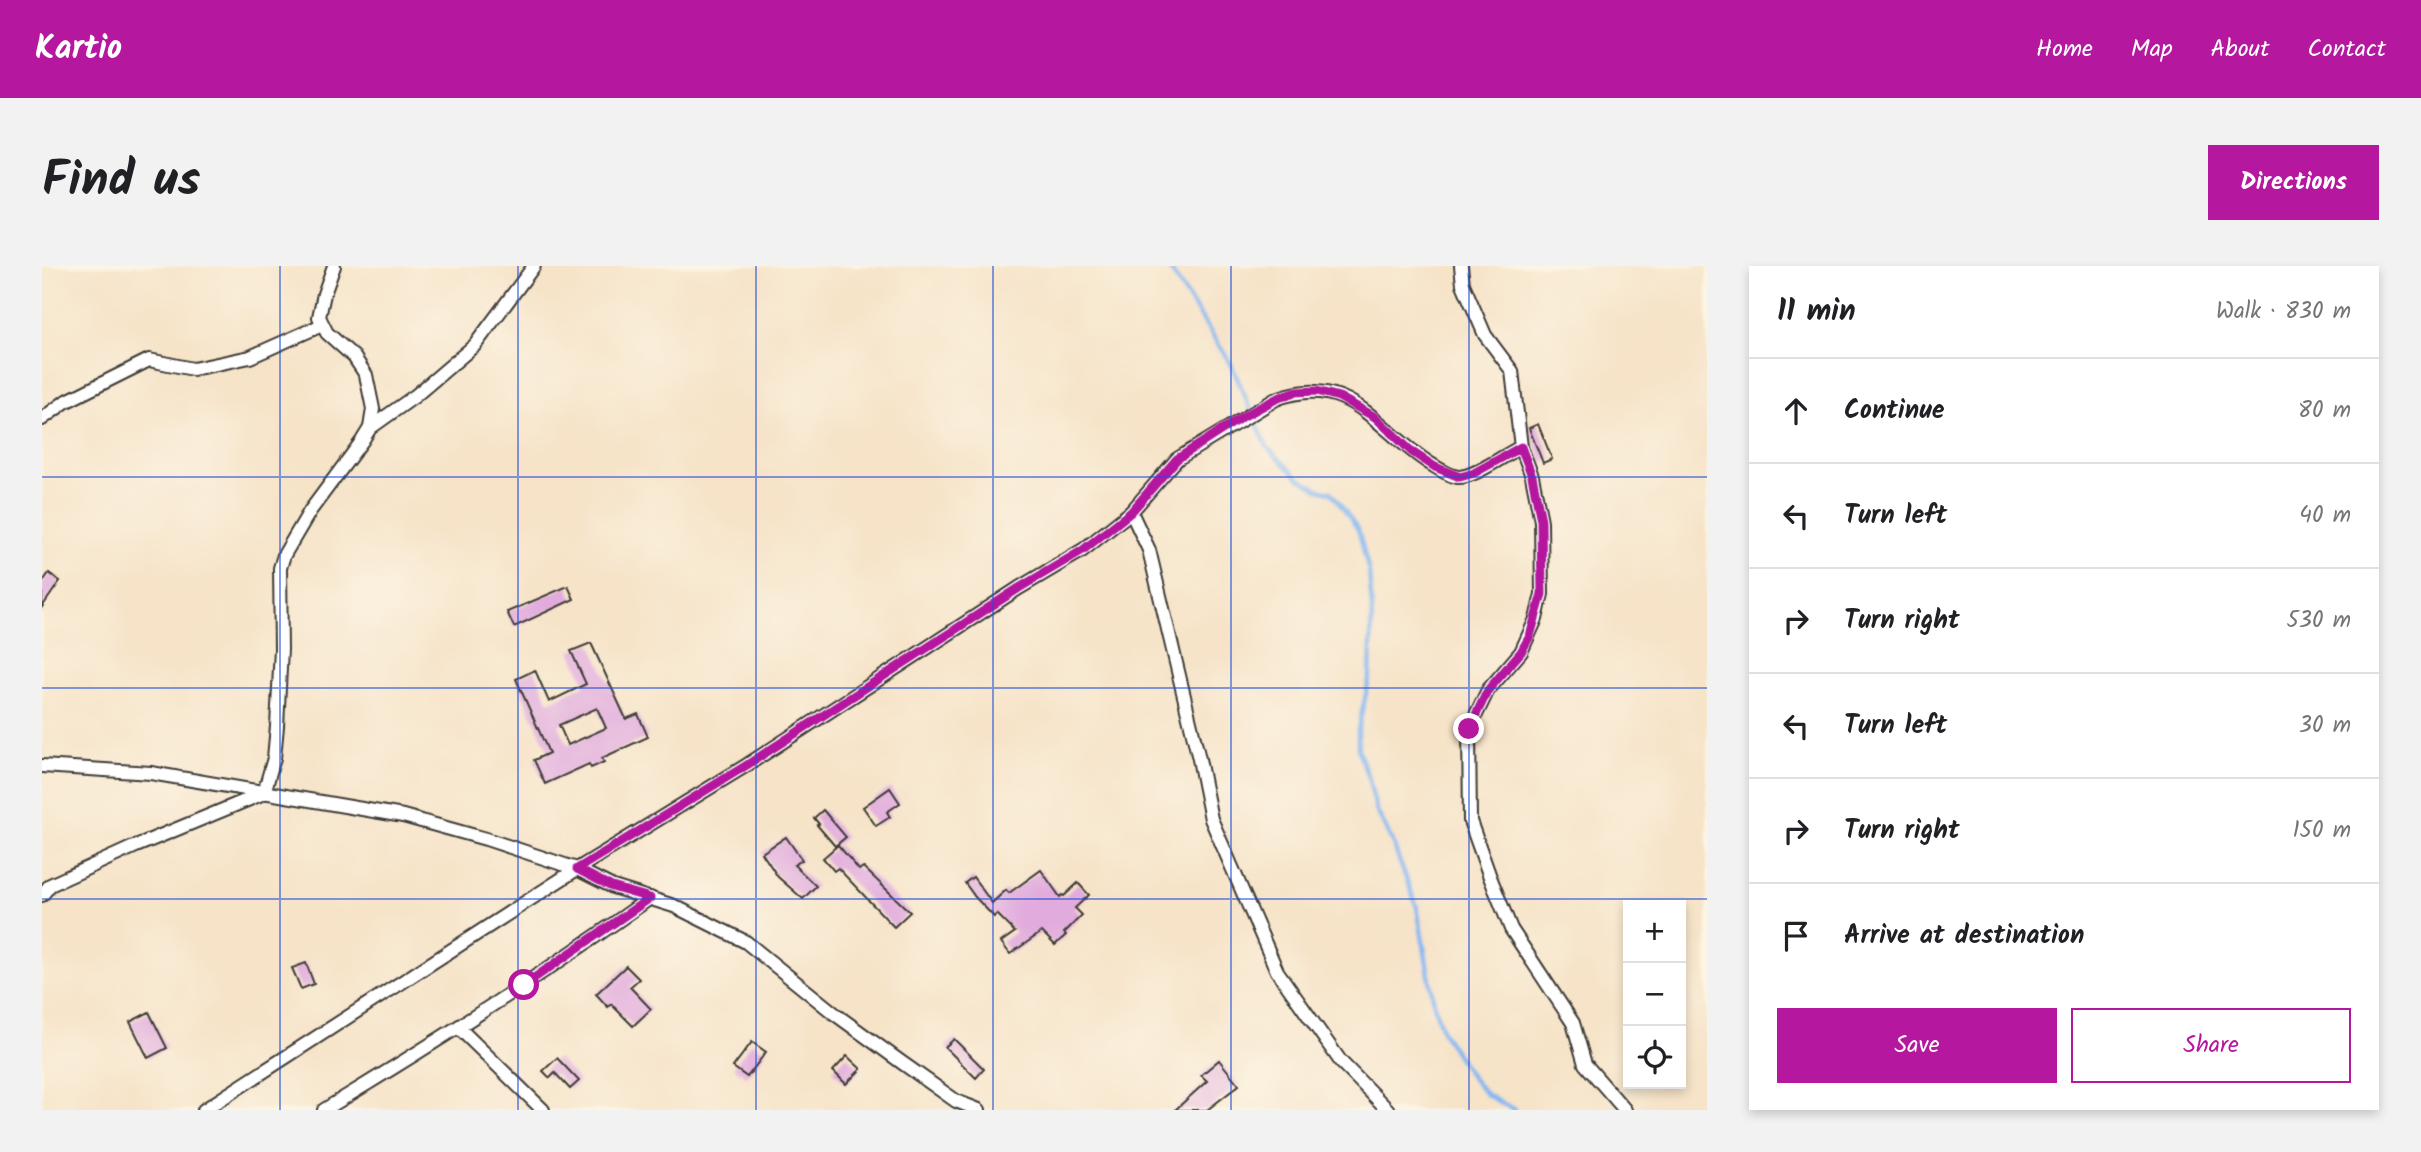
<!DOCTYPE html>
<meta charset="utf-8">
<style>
:root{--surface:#fff;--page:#f2f2f2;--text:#202124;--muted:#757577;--line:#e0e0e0;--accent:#b5179e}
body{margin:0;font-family:Kalam,sans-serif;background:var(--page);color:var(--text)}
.controls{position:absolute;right:21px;bottom:21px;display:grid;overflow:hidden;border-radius:0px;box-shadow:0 4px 10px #0003}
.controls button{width:63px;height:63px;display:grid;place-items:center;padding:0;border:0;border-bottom:2px solid var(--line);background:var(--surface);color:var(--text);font:35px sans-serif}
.stop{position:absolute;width:21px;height:21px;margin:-16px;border:5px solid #b5179e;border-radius:50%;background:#fff}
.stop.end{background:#b5179e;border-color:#fff;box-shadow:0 2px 7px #0008}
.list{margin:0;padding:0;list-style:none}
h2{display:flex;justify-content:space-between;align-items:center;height:91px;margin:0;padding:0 28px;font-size:30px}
h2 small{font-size:23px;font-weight:400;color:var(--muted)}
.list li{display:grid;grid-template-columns:46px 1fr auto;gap:21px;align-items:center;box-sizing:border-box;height:105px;padding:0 28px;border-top:2px solid var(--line)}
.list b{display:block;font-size:26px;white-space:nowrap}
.list em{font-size:23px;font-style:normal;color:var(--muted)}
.actions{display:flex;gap:14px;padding:21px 28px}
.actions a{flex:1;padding:16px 0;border:2px solid var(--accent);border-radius:0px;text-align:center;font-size:24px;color:var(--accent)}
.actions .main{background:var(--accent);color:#fff}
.icon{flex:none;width:38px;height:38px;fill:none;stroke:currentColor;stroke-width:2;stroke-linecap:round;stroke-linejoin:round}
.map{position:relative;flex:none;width:1665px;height:844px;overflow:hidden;border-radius:0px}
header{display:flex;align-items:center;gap:42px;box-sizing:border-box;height:98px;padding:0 35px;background:var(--accent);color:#fff}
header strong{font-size:33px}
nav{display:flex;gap:38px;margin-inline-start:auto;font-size:24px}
.intro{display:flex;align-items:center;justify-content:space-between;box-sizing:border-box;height:168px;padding:0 42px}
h1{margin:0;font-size:49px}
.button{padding:18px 32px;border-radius:0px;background:var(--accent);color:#fff;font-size:24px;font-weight:700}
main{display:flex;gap:42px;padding:0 42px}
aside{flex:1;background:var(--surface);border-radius:0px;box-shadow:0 4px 10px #0003}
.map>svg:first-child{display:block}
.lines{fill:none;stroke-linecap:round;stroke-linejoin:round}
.stream{stroke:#83b6f1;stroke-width:4.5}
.building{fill:#e1abdd;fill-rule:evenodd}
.street-casing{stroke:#3d3a36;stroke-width:16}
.street{stroke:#fff;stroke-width:12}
.route{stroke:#b5179e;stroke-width:9}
.grid{fill:none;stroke:#1d4ed8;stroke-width:2;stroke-opacity:0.55}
</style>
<header>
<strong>Kartio</strong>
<nav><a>Home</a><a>Map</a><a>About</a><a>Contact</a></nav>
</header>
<div class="intro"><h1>Find us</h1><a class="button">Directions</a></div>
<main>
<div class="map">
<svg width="1665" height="844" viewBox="0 0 1665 844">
<rect width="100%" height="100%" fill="#fcf5e5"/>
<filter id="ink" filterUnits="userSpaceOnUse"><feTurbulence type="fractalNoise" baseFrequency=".0143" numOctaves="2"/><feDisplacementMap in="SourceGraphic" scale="14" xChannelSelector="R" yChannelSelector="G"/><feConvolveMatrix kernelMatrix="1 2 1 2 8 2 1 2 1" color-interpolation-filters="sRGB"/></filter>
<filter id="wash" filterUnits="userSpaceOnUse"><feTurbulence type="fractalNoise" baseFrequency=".00686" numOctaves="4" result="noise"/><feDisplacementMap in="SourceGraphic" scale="28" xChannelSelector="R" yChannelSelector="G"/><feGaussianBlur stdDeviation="1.57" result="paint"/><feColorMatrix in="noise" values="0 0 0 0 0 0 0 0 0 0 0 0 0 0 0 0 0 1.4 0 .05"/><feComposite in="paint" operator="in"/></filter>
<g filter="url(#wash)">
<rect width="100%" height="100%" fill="#f6e3c8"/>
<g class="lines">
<polyline class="stream" points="1126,0 1189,98 1225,181 1256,211 1276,223 1289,226 1316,263 1327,306 1330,343 1328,410 1316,463 1316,484 1327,514 1334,543 1349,573 1375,641 1393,743 1401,767 1429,811 1445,829 1473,844"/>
</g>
<g id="blocks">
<g class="building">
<polygon points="1496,158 1510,193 1501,197 1487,162"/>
<polygon points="7,307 18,315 0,341 0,317"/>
<polygon points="526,320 532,333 472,361 465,346"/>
<path d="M 549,377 L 584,453 L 596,448 L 606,471 L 560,492 L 562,496 L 549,502 L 547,498 L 503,518 L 492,494 L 507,487 L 474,413 L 493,404 L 507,436 L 544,418 L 529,385 ZM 555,442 L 564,462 L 526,479 L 517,459 Z"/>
<polygon points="848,522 858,537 845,546 848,551 834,560 821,541"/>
<polygon points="781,544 804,571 793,580 775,559 777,558 772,552"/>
<polygon points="744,571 760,594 752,599 774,620 761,633 736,611 720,587"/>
<polygon points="796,579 817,604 821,601 868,646 852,661 796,602 792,605 781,592"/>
<polygon points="999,604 1018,631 1020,629 1022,630 1036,617 1047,629 1033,642 1040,649 1022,667 1024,669 1013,679 1000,666 968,688 959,676 973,666 955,648 952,651 933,631 923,617 931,611 950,637 964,624 967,627"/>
<polygon points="264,697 272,718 259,723 250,702"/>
<polygon points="584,700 597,713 588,721 609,743 591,760 569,738 566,741 554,728"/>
<polygon points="107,746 125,782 106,792 88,756"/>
<polygon points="912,773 942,803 934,812 903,781"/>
<polygon points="710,776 724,786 705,811 691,801"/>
<polygon points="805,790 819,803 804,818 791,805"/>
<polygon points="515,792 537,815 528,823 513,807 508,812 501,805"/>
<polygon points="1177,794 1197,819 1165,844 1133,844 1165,815 1159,809"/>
</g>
</g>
</g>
<g filter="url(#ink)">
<use href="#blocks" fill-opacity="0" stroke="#3d3a36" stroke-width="2"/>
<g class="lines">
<g class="street-casing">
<g id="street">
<polyline points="1419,0 1421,18 1443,69 1470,105 1479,181 1490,210 1499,255 1500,328 1494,353 1479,386 1446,424 1427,463 1428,555 1448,611 1469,663 1531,757 1543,798 1583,844"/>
<polyline points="0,153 23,136 107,94 151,103 208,91 280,59"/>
<polyline points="328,162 373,130 433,79 492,0"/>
<polyline points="1089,246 1107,284 1157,493 1169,553 1235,705 1299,796 1346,844"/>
<polyline points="0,500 109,507 361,550 444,573 535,603 571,621 632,640 704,676 793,748 859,796 914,835 937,844"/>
<polyline points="0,629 8,619 94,580 222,527 232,492 235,460 239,383 238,302 242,289 268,245 320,175 328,162 331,143 324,109 312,91 285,67 277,51 282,28 292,0"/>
<polyline points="417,762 501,844"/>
<path d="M 162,844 L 535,603 L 705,499 L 977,322 L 1041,284 L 1089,246 L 1135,193 L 1234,133 C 1307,105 1334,163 1387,197 C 1395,202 1407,210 1416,211 C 1432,212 1464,188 1479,181"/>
<path d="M 282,844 C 393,777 502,708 608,632"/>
</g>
</g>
<use href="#street" class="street"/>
</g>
</g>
<g class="lines" filter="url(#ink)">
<polyline class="route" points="482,719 608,632 570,621 535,603 705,499 977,322 1041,284 1089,246 1135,193 1200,151 1234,133 1252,126 1275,125 1297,131 1333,151 1370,186 1393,201 1418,211 1432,207 1479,181 1490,210 1499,254 1500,328 1488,370 1479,386 1446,424 1427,463"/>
</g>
<path class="grid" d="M 238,0 L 238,844M 476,0 L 476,844M 714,0 L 714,844M 951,0 L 951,844M 1189,0 L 1189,844M 1427,0 L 1427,844M 0,211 L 1665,211M 0,422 L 1665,422M 0,633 L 1665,633"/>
</svg>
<div class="controls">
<button>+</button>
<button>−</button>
<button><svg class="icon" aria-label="locate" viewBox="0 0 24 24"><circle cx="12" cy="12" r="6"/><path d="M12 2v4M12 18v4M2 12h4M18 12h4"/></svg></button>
</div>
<div class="stop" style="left:482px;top:719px"></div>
<div class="stop end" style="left:1427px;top:463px"></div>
</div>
<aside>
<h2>11 min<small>Walk · 830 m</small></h2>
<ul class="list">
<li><svg class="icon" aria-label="ahead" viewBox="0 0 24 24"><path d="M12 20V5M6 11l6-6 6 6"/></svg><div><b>Continue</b></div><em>80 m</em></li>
<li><svg class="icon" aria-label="left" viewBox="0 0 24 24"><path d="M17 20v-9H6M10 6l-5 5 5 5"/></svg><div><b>Turn left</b></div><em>40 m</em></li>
<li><svg class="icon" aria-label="right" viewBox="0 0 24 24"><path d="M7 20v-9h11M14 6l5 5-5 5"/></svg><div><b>Turn right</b></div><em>530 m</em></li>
<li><svg class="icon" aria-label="left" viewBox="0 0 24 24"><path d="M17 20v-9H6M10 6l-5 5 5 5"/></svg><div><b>Turn left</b></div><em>30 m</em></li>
<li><svg class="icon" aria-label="right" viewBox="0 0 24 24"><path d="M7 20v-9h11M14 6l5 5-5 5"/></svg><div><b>Turn right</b></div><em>150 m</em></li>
<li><svg class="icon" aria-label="arrive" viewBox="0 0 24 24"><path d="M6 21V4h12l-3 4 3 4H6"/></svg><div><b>Arrive at destination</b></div></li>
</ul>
<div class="actions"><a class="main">Save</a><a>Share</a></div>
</aside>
</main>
